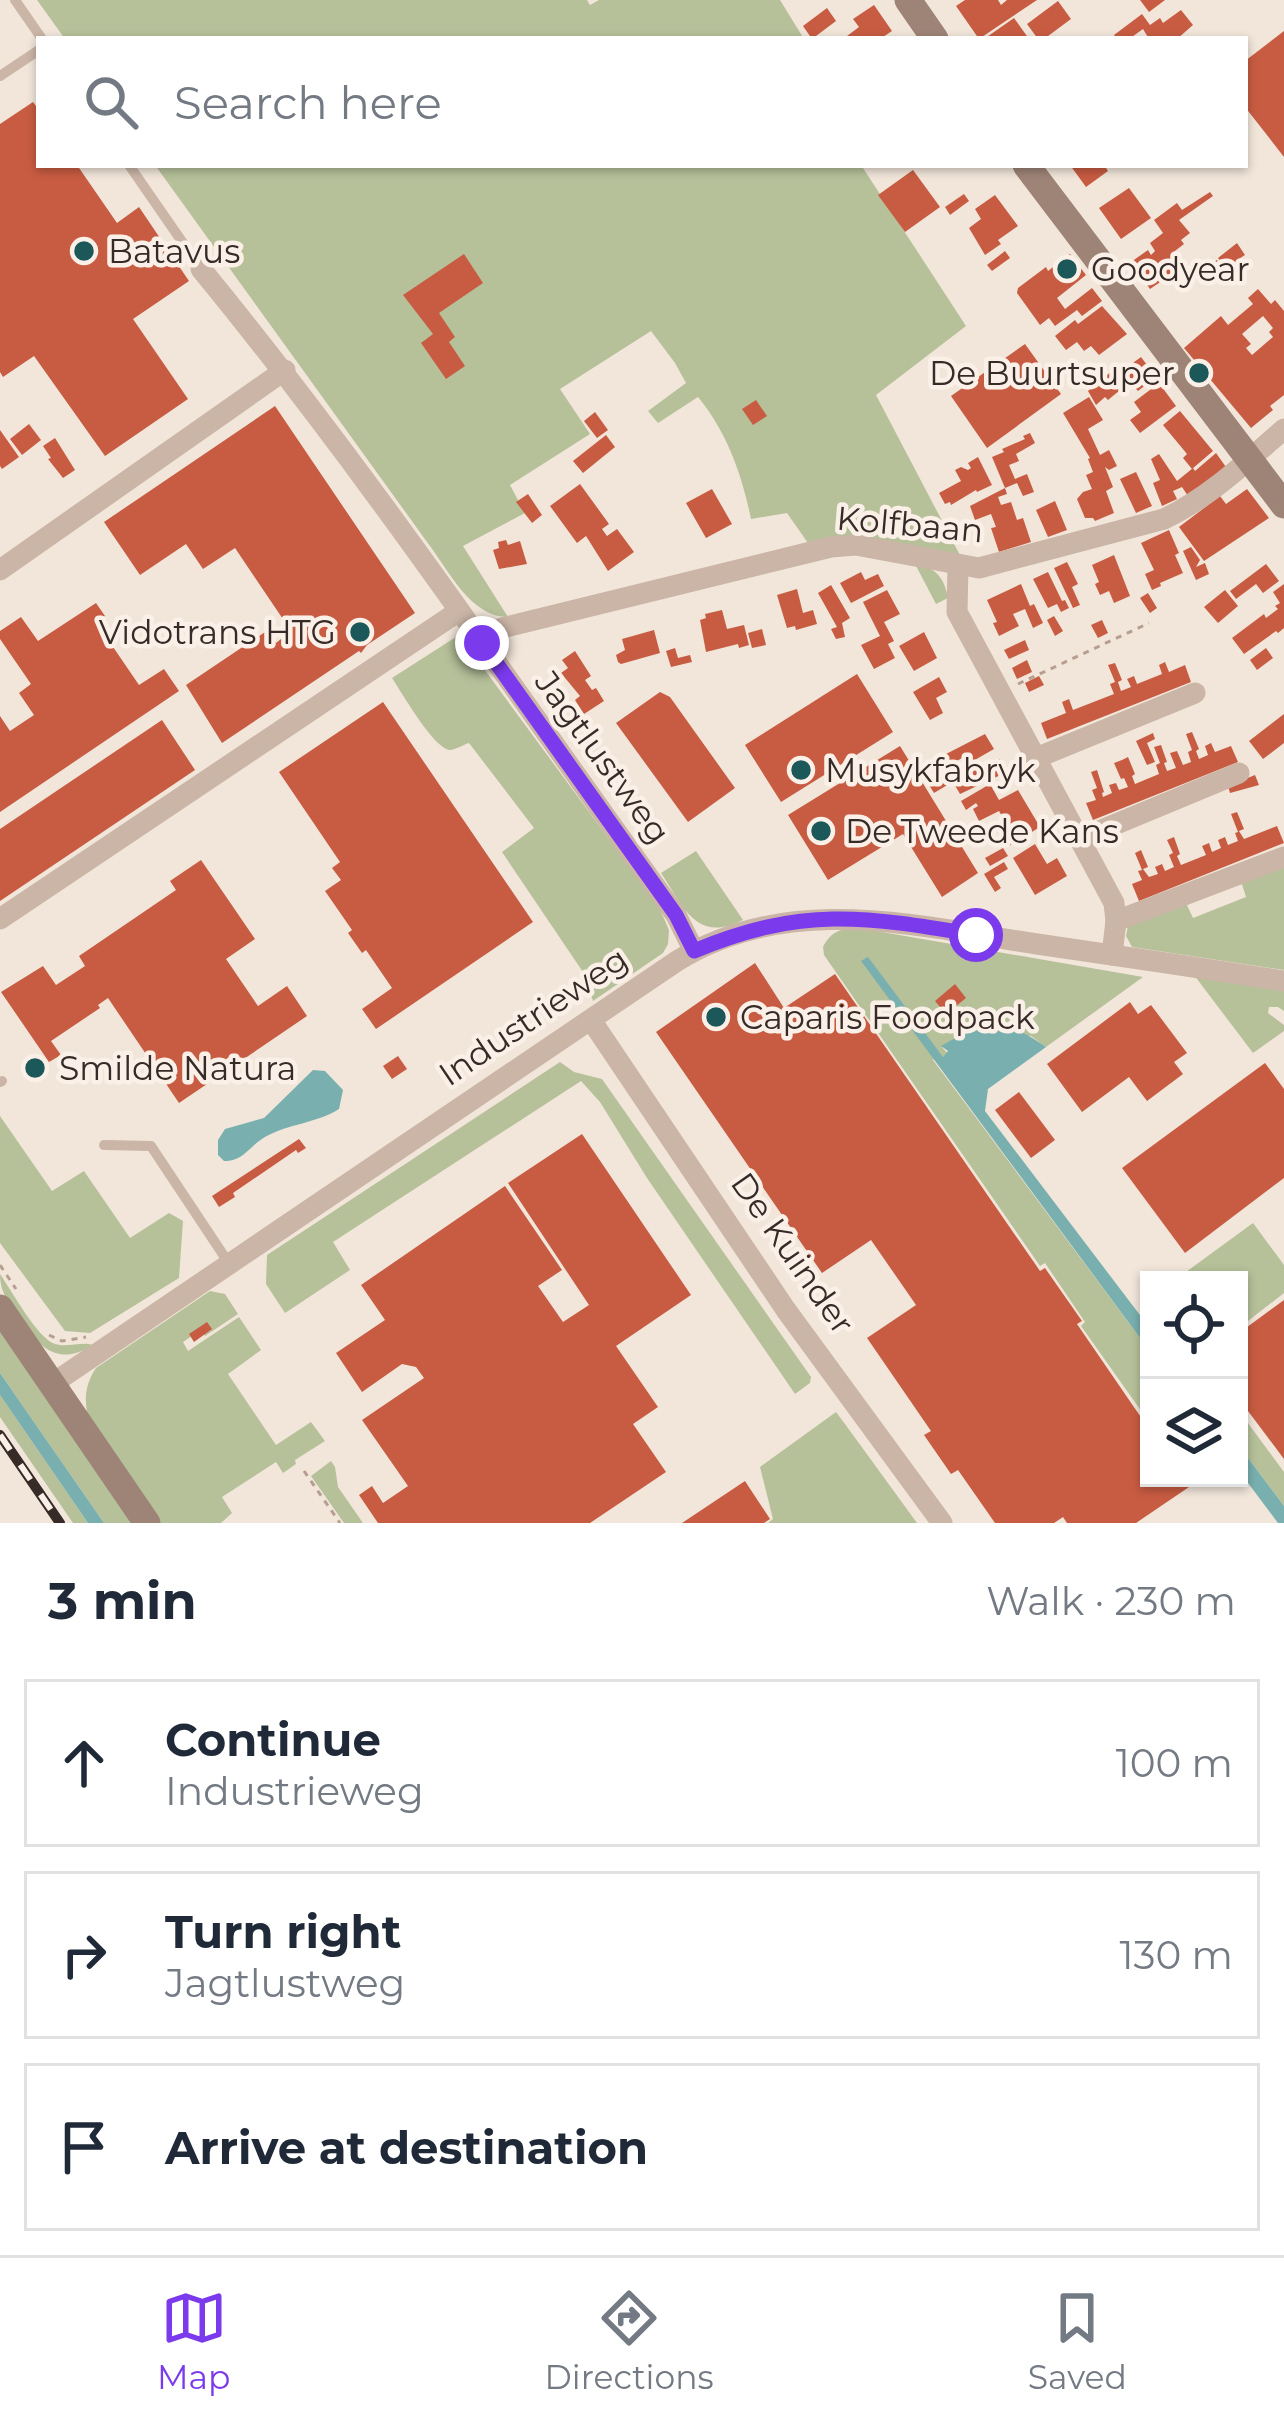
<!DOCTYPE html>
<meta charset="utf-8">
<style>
:root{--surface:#fff;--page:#f6f6f7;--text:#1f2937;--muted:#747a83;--line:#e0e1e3;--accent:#7c3aed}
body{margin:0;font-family:Montserrat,sans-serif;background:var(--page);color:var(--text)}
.controls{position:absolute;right:36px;bottom:36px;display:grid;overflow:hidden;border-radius:0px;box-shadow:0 3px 9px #0004}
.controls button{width:108px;height:108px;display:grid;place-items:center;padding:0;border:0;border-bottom:3px solid var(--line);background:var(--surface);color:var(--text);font:60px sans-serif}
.stop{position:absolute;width:36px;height:36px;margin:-27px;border:9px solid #7c3aed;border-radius:50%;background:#fff}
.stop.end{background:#7c3aed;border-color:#fff;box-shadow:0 3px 12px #0008}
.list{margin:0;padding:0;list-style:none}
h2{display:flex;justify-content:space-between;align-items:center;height:156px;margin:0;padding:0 48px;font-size:51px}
h2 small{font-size:39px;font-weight:400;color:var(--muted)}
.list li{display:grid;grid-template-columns:78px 1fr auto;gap:36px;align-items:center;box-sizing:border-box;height:168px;margin:0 24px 24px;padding:0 24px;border:3px solid var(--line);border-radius:0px}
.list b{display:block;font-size:45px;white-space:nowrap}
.list p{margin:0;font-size:39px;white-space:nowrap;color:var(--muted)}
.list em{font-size:39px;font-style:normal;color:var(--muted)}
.icon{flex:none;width:66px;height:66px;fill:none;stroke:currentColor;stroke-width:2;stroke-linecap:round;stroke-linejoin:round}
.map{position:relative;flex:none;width:1284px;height:1523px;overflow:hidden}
.search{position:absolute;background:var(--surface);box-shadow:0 3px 9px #0004;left:36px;right:36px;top:36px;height:132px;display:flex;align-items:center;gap:30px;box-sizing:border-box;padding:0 42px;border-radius:0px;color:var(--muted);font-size:45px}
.sheet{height:732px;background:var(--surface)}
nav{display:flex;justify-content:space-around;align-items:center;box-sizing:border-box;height:168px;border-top:3px solid var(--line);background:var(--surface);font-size:33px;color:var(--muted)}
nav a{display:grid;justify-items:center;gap:6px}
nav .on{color:var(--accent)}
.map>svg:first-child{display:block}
.green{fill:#b6c19a}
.water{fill:#79b0af}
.building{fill:#c85c42;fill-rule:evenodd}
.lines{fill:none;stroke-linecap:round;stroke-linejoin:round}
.path{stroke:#b69f90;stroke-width:3;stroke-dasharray:6 6;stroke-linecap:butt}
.lane{stroke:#cab5a6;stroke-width:10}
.street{stroke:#cab5a6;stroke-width:21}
.secondary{stroke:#9e8477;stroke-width:27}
.rail-casing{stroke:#362b27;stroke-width:10}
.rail{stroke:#faf0e7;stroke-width:6;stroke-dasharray:18;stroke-linecap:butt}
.route{stroke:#7c3aed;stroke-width:15}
.poi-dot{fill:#1c5859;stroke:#faf0e7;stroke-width:4.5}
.labels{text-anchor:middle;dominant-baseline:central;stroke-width:9;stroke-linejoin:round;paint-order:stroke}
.poi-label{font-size:33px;fill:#362b27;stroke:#faf0e7;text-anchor:start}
.street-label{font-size:33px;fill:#362b27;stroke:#faf0e7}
</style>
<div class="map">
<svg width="1284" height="1523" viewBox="0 0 1284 1523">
<rect width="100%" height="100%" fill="#f2e6da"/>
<g class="green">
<polygon points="37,0 587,0 590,5 599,0 780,0 804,39 65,39"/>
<path d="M 155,165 L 861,165 L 966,326 L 876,395 L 961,557 L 810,546 L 787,513 L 751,519 C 742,475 727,432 698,397 L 658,423 L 648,411 L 686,383 L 675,363 L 651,331 L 560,389 L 590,434 L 510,485 L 525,513 L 463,546 L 508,617 C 470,617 448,569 427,542 Z"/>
<path d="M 915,564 C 937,568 944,578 948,598 L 936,604 Z"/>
<path d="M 459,635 L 659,907 L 669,930 L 668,944 L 663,953 L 593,1001 L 585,975 L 502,852 L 534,828 L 469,743 C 465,744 455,750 450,750 C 434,749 402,693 392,678 Z"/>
<path d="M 696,851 L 743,920 C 696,944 683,906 661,873 Z"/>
<polygon points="1284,861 1284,970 1132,947 1126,936 1128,926 1185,901 1193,918 1246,897 1240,878"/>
<path d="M 853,927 L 1143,977 L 1046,1047 L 1031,1036 L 942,1047 L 948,1054 L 943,1057 L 938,1052 L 933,1060 L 1149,1350 L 1149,1422 L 1081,1326 L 1085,1322 L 1045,1263 L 1040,1266 L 824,955 L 823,947 C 830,933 838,930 853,927 Z"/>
<polygon points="1194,975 1284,991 1284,1011 1278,1007 1269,1007 1268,1013 1284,1025 1284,1031 1253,1053"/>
<polygon points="560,1062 574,1072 602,1079 811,1377 810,1383 795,1394 647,1178 600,1102 581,1081 333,1242 350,1270 285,1313 266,1284 267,1255"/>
<polygon points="0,1116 52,1191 84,1171 130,1238 169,1213 183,1221 179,1278 90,1333 65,1331 0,1243"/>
<polygon points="1253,1223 1284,1265 1284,1293 1239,1328 1239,1280 1175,1280"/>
<path d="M 0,1274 C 12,1291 37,1338 55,1344 C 68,1348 81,1341 93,1345 C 58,1367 40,1348 20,1319 C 9,1303 0,1293 0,1274 Z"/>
<path d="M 210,1291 L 225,1294 L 238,1314 L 205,1336 L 201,1330 L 183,1342 L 188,1351 L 239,1317 L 261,1350 L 228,1374 L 276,1445 L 311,1422 L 325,1441 L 295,1460 L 296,1464 L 283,1473 L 276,1462 L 222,1497 L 232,1513 L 221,1523 L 159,1523 L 89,1421 C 84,1401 84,1386 96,1368 Z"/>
<polygon points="0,1329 132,1523 104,1523 0,1373"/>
<polygon points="0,1395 88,1523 73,1523 0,1417"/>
<polygon points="1239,1411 1284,1472 1284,1506 1239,1446"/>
<polygon points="836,1412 845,1424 917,1523 768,1523 773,1519 760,1467"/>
<polygon points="331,1461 335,1467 338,1487 363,1523 344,1523 311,1476"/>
</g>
<g class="water">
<path d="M 868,957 L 943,1057 L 948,1051 L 941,1046 C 983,1022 1005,1017 1046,1047 L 988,1089 L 985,1111 L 1149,1327 L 1149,1350 L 861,961 Z"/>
<path d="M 313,1070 L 325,1071 L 343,1090 L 339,1109 C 317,1123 288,1124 265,1137 C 249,1146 244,1161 224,1161 L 218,1155 L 218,1140 L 225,1129 L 264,1118 Z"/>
<polygon points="0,1373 104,1523 88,1523 0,1395"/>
<polygon points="1239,1446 1284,1506 1284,1523 1278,1523 1239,1471"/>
</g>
<g class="building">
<polygon points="965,0 998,0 1001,5 1007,0 1037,0 979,39 956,6"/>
<polygon points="1140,0 1165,0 1149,12"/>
<polygon points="1058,1 1071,19 1044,39 1038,39 1027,24"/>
<polygon points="874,5 892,31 880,39 849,39 847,36 859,27 853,19"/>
<polygon points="827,8 836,21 812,39 803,26"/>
<polygon points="1181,10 1193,25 1177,39 1149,39 1143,29 1129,39 1117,39 1114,35 1142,14 1150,25 1160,18 1163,23"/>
<polygon points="1014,18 1029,39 984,39"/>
<polygon points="1284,31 1284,157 1245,107 1245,61"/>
<polygon points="33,102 39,110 39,165 77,165 117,223 139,207 189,281 133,319 188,399 105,456 34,356 3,377 0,372 0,124"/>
<polygon points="1070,165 1104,165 1108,171 1086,187"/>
<polygon points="913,170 940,207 905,232 878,195"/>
<polygon points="1129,188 1151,218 1121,239 1099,208"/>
<polygon points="1210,192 1213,196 1179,220 1190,233 1181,240 1184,244 1171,254 1181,268 1150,289 1131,262 1148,250 1151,255 1155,251 1150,243 1163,233 1154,220 1177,203 1182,210"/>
<polygon points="964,194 969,201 950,215 945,207"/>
<polygon points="995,195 1018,226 998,240 1001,244 985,255 969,228 981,219 975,209"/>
<polygon points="1237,243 1245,255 1237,260 1245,271 1235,279 1218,258"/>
<polygon points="1005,251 1010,258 992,271 987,265"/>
<polygon points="464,254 483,283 439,313 455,337 449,342 465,366 446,379 421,343 433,334 403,295"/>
<polygon points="1070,254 1086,275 1057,298 1065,309 1092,288 1102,301 1082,316 1077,310 1055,326 1049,318 1040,325 1017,293 1018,288 1046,267 1048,271"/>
<polygon points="1217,260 1226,271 1216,278 1207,267"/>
<path d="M 1258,289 L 1271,304 L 1275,300 L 1284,311 L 1284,395 L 1270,406 L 1273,410 L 1251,428 L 1184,348 L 1221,316 L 1228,325 L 1253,304 L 1248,298 ZM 1263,316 L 1273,328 L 1269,332 L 1273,337 L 1252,355 L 1246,348 L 1251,344 L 1242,334 Z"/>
<polygon points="1102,306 1127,334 1099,355 1091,346 1084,351 1077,342 1066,350 1055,336 1075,320 1078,324"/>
<polygon points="1025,344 1061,394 987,448 951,396"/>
<polygon points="1141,357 1156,377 1138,391 1130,382 1108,400 1105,397 1096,405 1088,391 1095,384 1115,369 1119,373"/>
<polygon points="1159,383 1176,406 1140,433 1130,420 1141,412 1134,402"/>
<polygon points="1089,397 1103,420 1088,429 1100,455 1109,450 1117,466 1109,470 1105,467 1113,487 1106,491 1114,513 1095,521 1093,518 1085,518 1077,499 1083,492 1092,489 1086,475 1093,472 1088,459 1090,458 1063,413"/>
<polygon points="756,400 767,416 753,425 742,409"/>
<polygon points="275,406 415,613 367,645 361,653 359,651 222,743 186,685 268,630 276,643 291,631 235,548 203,569 186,544 140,575 104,522"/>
<polygon points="1180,411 1213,451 1192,469 1183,458 1187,454 1163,425"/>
<polygon points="595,412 608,430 597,438 584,421"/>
<polygon points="29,424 41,440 22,455 10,439"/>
<polygon points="0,430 19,457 2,469 0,466"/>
<polygon points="1030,433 1035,443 1016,454 1019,461 1009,465 1015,479 1027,474 1034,492 1023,496 1017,483 1005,488 992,457 1004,452 1002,449 1025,439 1023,436"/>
<polygon points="606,435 615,447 583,473 573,461"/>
<polygon points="55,438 75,470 63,478 48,459 51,458 43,446"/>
<polygon points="1216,453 1226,467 1188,496 1182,487 1173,491 1177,499 1162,506 1153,483 1160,480 1151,459 1159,454 1177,481 1193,468 1195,471"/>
<polygon points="978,457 992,485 977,492 976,490 951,505 950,502 945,504 939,493 961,481 955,470 961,467 968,470 971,468 968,463"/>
<polygon points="1136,472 1152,506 1136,513 1120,479"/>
<polygon points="580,484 609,524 602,529 607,536 617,529 634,552 608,571 586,536 577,543 550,506"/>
<polygon points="1005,488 1007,494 998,497 1001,505 1011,502 1017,520 1023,518 1031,542 999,552 991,528 996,527 991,514 975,520 970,506"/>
<polygon points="712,489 732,524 706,538 686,503"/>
<polygon points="1247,489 1269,518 1204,561 1179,527 1220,496 1226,504"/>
<polygon points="528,494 542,515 532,523 516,502"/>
<polygon points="1055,501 1067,530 1048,537 1036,510"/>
<polygon points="1169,530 1179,553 1175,555 1183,573 1160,583 1161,586 1152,590 1145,574 1154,570 1141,543"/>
<polygon points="506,540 508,545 520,541 527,564 499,569 493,550 499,548 498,542"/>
<polygon points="1191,547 1200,560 1196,567 1205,563 1209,574 1196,580 1183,551"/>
<polygon points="1114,555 1130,596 1114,603 1109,591 1100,595 1095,584 1099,582 1092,565"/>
<polygon points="1067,562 1078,584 1072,587 1080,605 1073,608 1054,568"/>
<polygon points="1266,564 1279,581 1263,593 1256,584 1236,599 1230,591"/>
<polygon points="861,572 865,580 878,574 884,586 851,603 840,583"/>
<polygon points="1048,572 1062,601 1065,600 1069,608 1061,612 1057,604 1048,608 1033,579"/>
<polygon points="1021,584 1030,606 1034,604 1043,623 1033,628 1025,609 1013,614 1019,626 999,636 993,623 997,622 987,600"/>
<polygon points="1284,584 1284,628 1278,633 1276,631 1244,654 1232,638 1264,614 1266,618 1278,609 1275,606 1280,603 1273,592"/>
<polygon points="831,585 850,618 842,623 845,637 836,639 831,629 837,627 818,593"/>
<polygon points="797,589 803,613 813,610 817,624 796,630 795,626 787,628 777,595"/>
<polygon points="887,590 900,614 884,622 894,641 888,644 895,658 874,669 861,645 880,636 863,602"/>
<polygon points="1225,590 1238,606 1218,623 1204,607"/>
<polygon points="1148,593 1157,608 1150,613 1140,598"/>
<polygon points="96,603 105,616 96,622 139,685 164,669 179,691 0,812 0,716 10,731 34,715 19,693 31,684 0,639 0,631 21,617 38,641"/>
<polygon points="722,610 727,629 744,625 749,645 739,648 738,644 706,652 700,620 706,618 705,614"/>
<polygon points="1054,616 1063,631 1055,636 1047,620"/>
<polygon points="1102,620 1108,633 1098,638 1091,625"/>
<polygon points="762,629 766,645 752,648 748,633"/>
<polygon points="654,630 660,653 621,664 618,662 616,655 625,650 622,639"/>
<polygon points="924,632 937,658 914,671 899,646"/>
<polygon points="1025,640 1029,650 1009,659 1004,650"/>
<polygon points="675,648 678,658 690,655 692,662 671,667 666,651"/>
<polygon points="1266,648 1273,658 1257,670 1250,660"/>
<polygon points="575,651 591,676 585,680 592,690 596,688 604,701 584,714 575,700 580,696 561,673 568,668 562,660"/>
<polygon points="1027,660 1032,672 1017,679 1012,668"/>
<polygon points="1165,662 1169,672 1185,665 1191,682 1047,739 1041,723 1066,713 1062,702 1069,699 1073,710 1114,694 1110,684 1115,682 1108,665 1115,663 1122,680 1118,682 1121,691 1131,687 1127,679 1134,676 1137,684 1162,674 1159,665"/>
<polygon points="857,674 893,732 781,802 745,745"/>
<polygon points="1039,676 1044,685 1029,692 1025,683"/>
<polygon points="939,677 947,692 936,698 943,713 930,720 913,692"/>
<polygon points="660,692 670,697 735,788 688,822 616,723"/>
<polygon points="383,702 533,922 376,1029 362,1009 392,988 366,950 362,953 348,933 352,930 325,891 341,880 332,868 340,862 279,772"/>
<polygon points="1284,714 1284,743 1263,759 1249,741"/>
<polygon points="162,720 195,770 0,901 0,829"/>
<polygon points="1192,732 1199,749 1196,751 1199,759 1208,755 1205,746 1211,743 1215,752 1231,746 1238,762 1093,820 1086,803 1096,800 1092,790 1097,788 1091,772 1097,770 1104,792 1102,793 1103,797 1112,793 1109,785 1116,783 1119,790 1128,787 1124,778 1121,779 1114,763 1122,760 1128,757 1135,774 1132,776 1135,784 1159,774 1156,765 1160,763 1154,747 1161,745 1167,762 1164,763 1167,771 1176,768 1170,753 1177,751 1183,765 1191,762 1188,752 1192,750 1186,734"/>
<polygon points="1153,733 1155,739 1147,743 1155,762 1147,765 1136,741"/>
<polygon points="985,734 994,749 966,765 962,758 952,764 946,754"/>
<polygon points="900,746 978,873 942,897 903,834 828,880 788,815"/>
<polygon points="1000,759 1007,772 960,794 953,782 982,765 984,768"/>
<polygon points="942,773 949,784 934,793 927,782"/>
<polygon points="1255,775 1259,785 1230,793 1228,786"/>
<polygon points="990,784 999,800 1018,790 1040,827 1009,846 1005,839 1013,835 999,811 979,821 973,809 978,806 976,803 966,810 961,801"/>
<polygon points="1237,812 1244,829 1239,831 1244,839 1277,826 1284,843 1139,901 1132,884 1142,880 1138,871 1142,870 1135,853 1141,850 1148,867 1143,869 1149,877 1158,874 1155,867 1162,864 1165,871 1174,867 1169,855 1173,853 1167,840 1174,837 1180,854 1177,856 1181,865 1206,855 1202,846 1209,843 1212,852 1221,848 1218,840 1225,837 1228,845 1238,841 1235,833 1238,832 1231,814"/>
<polygon points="1035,844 1047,864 1057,858 1067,876 1035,895 1013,858"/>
<polygon points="1003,848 1008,856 990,866 985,858"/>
<polygon points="201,860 255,939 226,959 258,1006 287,986 307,1016 179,1103 108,998 98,1005 100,1008 51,1041 61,1055 49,1062 1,992 43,966 56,985 85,966 79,956 176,890 170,881"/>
<polygon points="1004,862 1008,869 994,877 1001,888 995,892 984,874"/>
<polygon points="755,963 784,1008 835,974 1040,1271 1045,1268 1082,1321 1077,1324 1149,1429 1149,1478 1183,1478 1189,1487 1136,1523 1067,1523 1063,1517 1054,1523 995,1523 958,1470 951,1474 924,1435 931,1431 867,1338 916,1305 871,1240 822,1273 656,1032"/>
<polygon points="955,984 966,998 946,1014 935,1001"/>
<polygon points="1130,1002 1138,1014 1151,1005 1187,1053 1174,1062 1183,1074 1147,1101 1129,1077 1082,1112 1047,1064"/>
<polygon points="398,1056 407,1069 392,1079 383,1066"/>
<polygon points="1265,1063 1284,1089 1284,1178 1185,1253 1122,1168"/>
<polygon points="1019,1092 1055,1140 1031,1158 995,1110"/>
<polygon points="582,1134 691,1295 616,1346 658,1407 633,1424 666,1472 590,1523 378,1523 359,1495 372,1486 383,1503 408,1486 362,1420 424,1378 416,1367 402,1364 362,1392 336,1353 385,1320 361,1285 505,1186 562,1270 538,1286 563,1322 589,1305 508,1183"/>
<polygon points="299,1139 306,1148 298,1153 296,1150 233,1193 235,1197 219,1207 212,1196"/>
<polygon points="1284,1300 1284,1459 1239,1399 1239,1333"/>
<polygon points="207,1322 212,1329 194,1342 189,1334"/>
<polygon points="745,1481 770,1519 764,1523 682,1523"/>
</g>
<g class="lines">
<g class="path">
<polyline points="1018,684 1149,623"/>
<polyline points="0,1265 16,1289"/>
<polyline points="49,1335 62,1341 86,1337"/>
<polyline points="304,1471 340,1523"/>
</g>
<g class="lane">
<polyline points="15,0 42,39"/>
<polyline points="0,76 39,50"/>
<polyline points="129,165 201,269"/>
<polyline points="0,1082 2,1081"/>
<polyline points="104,1145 151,1146 230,1265"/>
</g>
<g class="street">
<path d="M 201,269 C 371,476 520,699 676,915 L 694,951"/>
<polyline points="958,566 957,612 1114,903 1116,921 1112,955"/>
<polyline points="0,570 285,370"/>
<path d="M 482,643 L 502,628 L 831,547 L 856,545 L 979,568 L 1164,519 C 1210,497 1246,462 1284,429"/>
<polyline points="1036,758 1195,693"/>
<polyline points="1080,839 1239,773"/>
<polyline points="0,919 459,611"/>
<polyline points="1116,921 1284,857"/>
<polyline points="591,1020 786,1310 942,1523"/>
<path d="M 52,1384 L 677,961 C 789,892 917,926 1037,944 C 1119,956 1202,968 1284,981"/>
</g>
<g class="secondary">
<polyline points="908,0 935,39"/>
<polyline points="1026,165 1284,505"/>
<polyline points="0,1308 147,1523"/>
</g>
<g class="rail-casing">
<polyline id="rail" points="0,1435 60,1523"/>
</g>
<use href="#rail" class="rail"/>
</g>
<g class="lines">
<path class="route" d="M 482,643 L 676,915 L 694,951 C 802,906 864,916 976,935"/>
</g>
<g class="poi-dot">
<circle cx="84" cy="251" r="12"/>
<circle cx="1067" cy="269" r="12"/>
<circle cx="1199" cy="373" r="12"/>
<circle cx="360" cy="632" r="12"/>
<circle cx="801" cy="770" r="12"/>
<circle cx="821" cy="831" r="12"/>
<circle cx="716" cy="1017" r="12"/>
<circle cx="35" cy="1068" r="12"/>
</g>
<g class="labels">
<g class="poi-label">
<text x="108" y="251">Batavus</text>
<text x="1091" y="269">Goodyear</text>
<text x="1175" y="373" text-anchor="end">De Buurtsuper</text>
<text x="336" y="632" text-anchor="end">Vidotrans HTG</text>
<text x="825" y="770">Musykfabryk</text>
<text x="845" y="831">De Tweede Kans</text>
<text x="740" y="1017">Caparis Foodpack</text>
<text x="59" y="1068">Smilde Natura</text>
</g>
<g class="street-label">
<text transform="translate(910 524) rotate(5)">Kolfbaan</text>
<text transform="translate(603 757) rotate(54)">Jagtlustweg</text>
<text transform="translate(533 1016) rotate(-34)">Industrieweg</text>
<text transform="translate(793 1253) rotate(55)">De Kuinder</text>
</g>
</g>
</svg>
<div class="controls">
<button><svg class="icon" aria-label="locate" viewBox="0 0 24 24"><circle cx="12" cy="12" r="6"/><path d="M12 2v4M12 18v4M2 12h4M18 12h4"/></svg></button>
<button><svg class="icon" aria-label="layers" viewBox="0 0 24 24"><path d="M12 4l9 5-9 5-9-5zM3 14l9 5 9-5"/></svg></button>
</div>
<div class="stop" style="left:976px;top:935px"></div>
<div class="stop end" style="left:482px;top:643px"></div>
<div class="search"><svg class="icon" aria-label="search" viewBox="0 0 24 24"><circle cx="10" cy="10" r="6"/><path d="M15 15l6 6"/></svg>Search here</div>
</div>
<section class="sheet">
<h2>3 min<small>Walk · 230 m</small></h2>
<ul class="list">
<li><svg class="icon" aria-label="ahead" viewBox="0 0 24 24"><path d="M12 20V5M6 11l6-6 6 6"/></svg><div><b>Continue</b><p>Industrieweg</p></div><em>100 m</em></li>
<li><svg class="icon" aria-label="right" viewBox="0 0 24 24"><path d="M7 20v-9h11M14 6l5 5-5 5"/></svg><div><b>Turn right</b><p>Jagtlustweg</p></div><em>130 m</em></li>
<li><svg class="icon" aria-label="arrive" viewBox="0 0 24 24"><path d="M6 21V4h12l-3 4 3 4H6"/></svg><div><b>Arrive at destination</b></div></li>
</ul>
</section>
<nav>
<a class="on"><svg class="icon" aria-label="map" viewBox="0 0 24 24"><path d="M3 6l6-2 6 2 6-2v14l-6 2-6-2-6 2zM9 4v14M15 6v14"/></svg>Map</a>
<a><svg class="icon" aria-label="directions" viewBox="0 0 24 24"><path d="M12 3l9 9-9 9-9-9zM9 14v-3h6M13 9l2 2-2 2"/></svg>Directions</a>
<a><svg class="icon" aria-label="saved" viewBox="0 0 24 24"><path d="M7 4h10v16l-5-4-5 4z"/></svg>Saved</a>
</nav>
